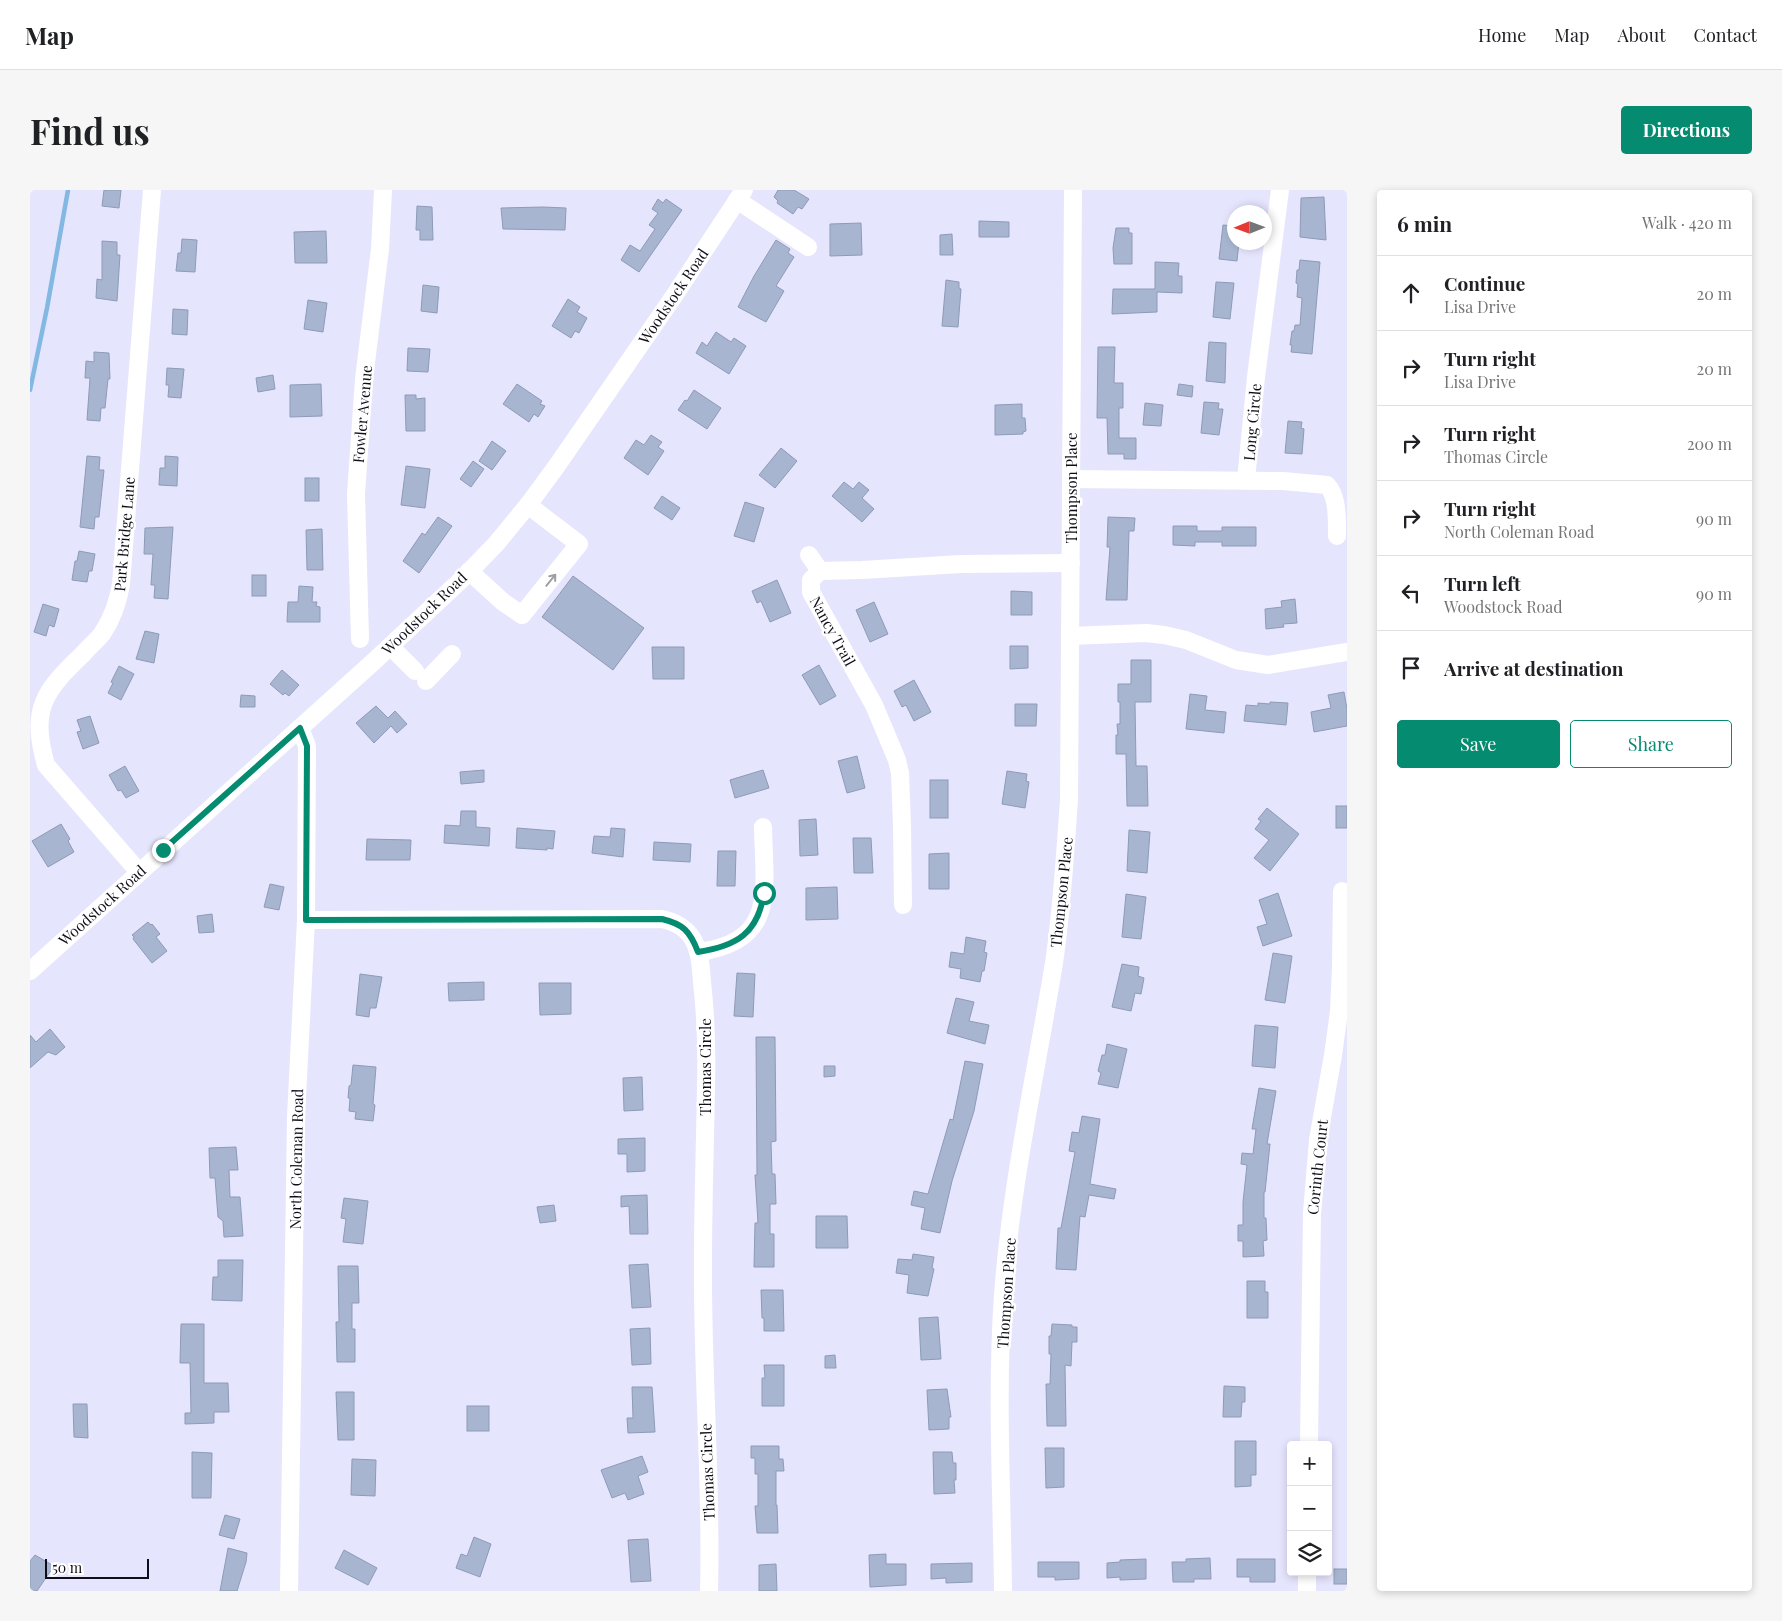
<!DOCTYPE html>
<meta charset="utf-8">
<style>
:root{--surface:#fff;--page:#f6f6f6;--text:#202124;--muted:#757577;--line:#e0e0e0;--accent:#048b70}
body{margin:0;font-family:"Playfair Display",serif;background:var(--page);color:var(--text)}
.controls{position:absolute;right:15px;bottom:15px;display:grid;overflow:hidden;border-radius:5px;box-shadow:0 2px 8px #0003}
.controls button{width:45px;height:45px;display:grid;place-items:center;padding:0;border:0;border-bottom:1px solid var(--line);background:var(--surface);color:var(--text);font:25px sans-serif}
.compass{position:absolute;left:1197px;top:15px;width:45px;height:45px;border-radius:50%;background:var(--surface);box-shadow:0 2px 8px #0003;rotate:269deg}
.scale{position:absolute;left:15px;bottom:12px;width:104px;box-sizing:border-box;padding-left:5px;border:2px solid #0f0e18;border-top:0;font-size:14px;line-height:18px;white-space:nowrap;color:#0f0e18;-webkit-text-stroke:4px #fff;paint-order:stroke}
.stop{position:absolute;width:15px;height:15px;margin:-11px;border:4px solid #048b70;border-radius:50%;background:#fff}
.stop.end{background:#048b70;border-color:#fff;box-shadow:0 1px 5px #0008}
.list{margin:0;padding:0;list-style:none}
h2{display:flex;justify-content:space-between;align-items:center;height:65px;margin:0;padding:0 20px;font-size:21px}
h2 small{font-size:16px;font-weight:400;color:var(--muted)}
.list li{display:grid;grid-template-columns:32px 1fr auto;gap:15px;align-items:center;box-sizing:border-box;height:75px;padding:0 20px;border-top:1px solid var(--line)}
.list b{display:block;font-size:19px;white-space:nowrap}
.list p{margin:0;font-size:16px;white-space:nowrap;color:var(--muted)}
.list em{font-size:16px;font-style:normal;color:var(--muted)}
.actions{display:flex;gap:10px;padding:15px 20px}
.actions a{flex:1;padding:11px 0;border:1px solid var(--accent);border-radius:5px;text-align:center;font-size:18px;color:var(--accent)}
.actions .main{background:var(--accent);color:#fff}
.icon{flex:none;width:28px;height:28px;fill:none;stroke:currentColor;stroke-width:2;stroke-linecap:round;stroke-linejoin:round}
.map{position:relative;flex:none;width:1317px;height:1401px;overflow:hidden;border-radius:5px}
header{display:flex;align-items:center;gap:30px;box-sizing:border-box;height:70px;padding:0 25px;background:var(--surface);border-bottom:1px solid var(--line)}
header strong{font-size:24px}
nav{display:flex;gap:28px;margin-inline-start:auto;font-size:18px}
.intro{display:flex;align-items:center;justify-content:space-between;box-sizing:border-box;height:120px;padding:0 30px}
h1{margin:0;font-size:35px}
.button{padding:12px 22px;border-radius:5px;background:var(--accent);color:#fff;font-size:18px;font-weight:700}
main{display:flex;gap:30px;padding:0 30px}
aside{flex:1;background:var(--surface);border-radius:5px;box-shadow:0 2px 8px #0003}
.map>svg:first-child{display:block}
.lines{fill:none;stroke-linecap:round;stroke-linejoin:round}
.stream{stroke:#82b8e1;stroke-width:4.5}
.building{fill:#a7b5d0;stroke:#8e9bb6}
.minor{stroke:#fff;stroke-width:18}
.oneway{stroke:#9f9fa3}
.route{stroke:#048b70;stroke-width:6}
.labels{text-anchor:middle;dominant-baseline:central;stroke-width:5;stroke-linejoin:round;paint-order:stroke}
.street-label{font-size:15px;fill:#0f0e18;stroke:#fff}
</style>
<header>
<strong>Map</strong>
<nav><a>Home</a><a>Map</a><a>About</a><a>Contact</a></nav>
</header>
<div class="intro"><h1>Find us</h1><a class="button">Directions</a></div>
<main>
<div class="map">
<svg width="1317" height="1401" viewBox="0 0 1317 1401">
<rect width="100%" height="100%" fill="#e6e5fe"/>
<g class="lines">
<polyline class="stream" points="0,200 17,118 38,0"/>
</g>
<g class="building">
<polygon points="74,0 91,0 89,18 72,16"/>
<polygon points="748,0 764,0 779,9 772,19 768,17 763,24 747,13 748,11 744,7"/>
<polygon points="1294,7 1296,50 1270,47 1271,8"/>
<polygon points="628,9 633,13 636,9 652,20 609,82 591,70 600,55 610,61 625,39 619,35 628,23 622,19"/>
<polygon points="387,16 402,17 403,50 390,50 390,40 386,40"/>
<polygon points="513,17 536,18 535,40 473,39 471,18"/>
<polygon points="949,31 979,32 979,47 949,47"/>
<polygon points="831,33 832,65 800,66 800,34"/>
<polygon points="1193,35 1204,36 1204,52 1209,52 1207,71 1189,69"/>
<polygon points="1086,38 1099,38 1099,43 1102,43 1102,74 1084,74 1083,58"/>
<polygon points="296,41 297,73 265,73 264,42"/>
<polygon points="922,44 923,65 910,65 910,45"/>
<polygon points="152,49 167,50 165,82 146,81 148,63 151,63"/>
<polygon points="746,50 760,59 758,63 764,67 746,96 754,101 736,132 708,117 724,86"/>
<polygon points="72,51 87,52 87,65 90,65 87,111 66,108 67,89 72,90"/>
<polygon points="1270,70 1290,72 1282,164 1261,162 1262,155 1260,155 1262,141 1264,141 1265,135 1270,135 1272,108 1267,107 1268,94 1266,93 1267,80 1269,80"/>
<polygon points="1125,72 1149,73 1148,86 1152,86 1152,103 1127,102 1127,122 1082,124 1083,99 1125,99"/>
<polygon points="916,90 929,92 929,98 931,99 928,137 912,136"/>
<polygon points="1186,92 1204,93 1200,129 1183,127"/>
<polygon points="393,95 409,97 407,123 391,121"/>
<polygon points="538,109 550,117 547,122 557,128 549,143 545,141 541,148 522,136"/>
<polygon points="278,110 297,113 293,142 274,139"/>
<polygon points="143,119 158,120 157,145 142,144"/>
<polygon points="686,142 701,152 704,148 716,156 699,184 666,163 672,152 677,156"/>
<polygon points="1179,152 1196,153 1195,193 1176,191"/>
<polygon points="1068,157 1085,157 1084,193 1093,193 1093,218 1089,218 1089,248 1106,248 1106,269 1094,269 1094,264 1078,264 1077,228 1067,228"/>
<polygon points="378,158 400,159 398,182 377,181"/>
<polygon points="64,162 79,163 80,189 78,189 75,218 71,218 70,231 57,230 60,188 55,188 56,171 64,172"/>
<polygon points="137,178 154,179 151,208 138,207 139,195 136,195"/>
<polygon points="243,185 245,199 228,202 226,188"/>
<polygon points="291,194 292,226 260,227 260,195"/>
<polygon points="487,194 512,211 510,214 515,216 508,227 504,224 499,232 473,214"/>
<polygon points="1149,194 1163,196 1162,207 1147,205"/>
<polygon points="664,200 691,218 677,239 648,220 655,210 657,211"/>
<polygon points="375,205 386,205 386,209 395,208 395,241 376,241"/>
<polygon points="1174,212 1189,213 1188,219 1193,219 1189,245 1171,243"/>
<polygon points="1115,213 1133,215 1131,236 1113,235"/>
<polygon points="992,214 992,228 995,228 996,241 993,242 993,244 965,245 965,215"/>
<polygon points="1258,231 1272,232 1271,238 1274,239 1272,264 1255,263"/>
<polygon points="621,245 632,252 628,257 634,261 618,285 594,268 606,250 614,255"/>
<polygon points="462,251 476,261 462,280 449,271"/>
<polygon points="751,258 767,271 745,298 729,285"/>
<polygon points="57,266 70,267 69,280 74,280 69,327 65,327 64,339 50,337"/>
<polygon points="135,266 148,267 147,296 129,295 130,278 135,278"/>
<polygon points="443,271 454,279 441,297 430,289"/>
<polygon points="376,276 400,279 395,318 371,315"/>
<rect x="275" y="288" width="14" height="23"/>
<polygon points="814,292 823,299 829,292 839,300 832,308 844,319 832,332 802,306"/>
<polygon points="632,306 650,318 642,330 624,318"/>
<polygon points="715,312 734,318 724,352 704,346"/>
<polygon points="408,327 422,336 389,383 373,371 392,343 395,345"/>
<polygon points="1078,327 1105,328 1104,341 1099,341 1097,410 1076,410 1080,357 1077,357"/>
<polygon points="1143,336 1167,336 1167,341 1192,341 1192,337 1226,337 1226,356 1192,356 1192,352 1165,352 1165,356 1143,355"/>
<polygon points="143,337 138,409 124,408 125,395 121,395 123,364 114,364 115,338"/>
<polygon points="292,339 293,380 277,380 276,340"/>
<polygon points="49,361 65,364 62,381 59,381 57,392 42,390 45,371 47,371"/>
<rect x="222" y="385" width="14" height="21"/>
<polygon points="543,386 614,438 583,480 512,427"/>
<polygon points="747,390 761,423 740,432 731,411 727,413 722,401"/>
<polygon points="269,396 283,397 282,412 287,412 286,416 290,417 290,432 257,432 258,412 268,412"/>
<polygon points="981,401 1002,402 1002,425 981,425"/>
<polygon points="1265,409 1267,433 1253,434 1254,437 1236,439 1235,419 1252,417 1251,411"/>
<polygon points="844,412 858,444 840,452 826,420"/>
<polygon points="13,414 29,419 24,437 19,435 16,446 4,442"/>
<polygon points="115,441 129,444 124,473 106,469"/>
<polygon points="980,456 998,456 998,478 980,479"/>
<polygon points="622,457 654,457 654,489 623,489"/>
<polygon points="1101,470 1121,470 1121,512 1105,512 1106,576 1117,576 1118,616 1097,616 1096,564 1086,564 1086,545 1088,545 1087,534 1090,534 1090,512 1088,512 1088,494 1101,494"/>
<polygon points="789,475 806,506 790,515 772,485"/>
<polygon points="89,476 104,484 91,510 78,503 83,493 81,492"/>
<polygon points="252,480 269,495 259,506 255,503 253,505 240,494"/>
<polygon points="884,490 901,522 884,531 876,515 872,517 864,501"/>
<polygon points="1314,502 1317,519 1317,536 1284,542 1281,522 1301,518 1298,505"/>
<polygon points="1160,504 1177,506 1175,520 1196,522 1194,543 1156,539"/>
<polygon points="211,505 225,506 225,517 210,517"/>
<polygon points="1240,512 1258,513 1256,535 1214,531 1216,515 1228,516 1228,513 1240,514"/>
<polygon points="985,514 1007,514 1006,536 985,536"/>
<polygon points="346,516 358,528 365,521 377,534 367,543 361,536 344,553 326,533"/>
<polygon points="60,526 69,553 53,559 47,542 51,541 47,530"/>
<polygon points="827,566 835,598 817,603 808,571"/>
<polygon points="95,576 109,601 96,608 91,600 88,601 79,585"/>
<polygon points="454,580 454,592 431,594 430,582"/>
<polygon points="733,580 739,598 705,608 700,590"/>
<polygon points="977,581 997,584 996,591 999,592 995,618 972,614"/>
<rect x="900" y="590" width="18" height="38"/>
<rect x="1306" y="616" width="11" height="22"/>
<polygon points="1237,618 1269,644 1240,681 1224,668 1239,650 1225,639 1231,631 1228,629"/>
<polygon points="431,621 446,621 446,637 460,638 459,656 414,653 415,635 430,636"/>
<polygon points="786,629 788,665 770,666 769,630"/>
<polygon points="31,634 40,649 38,651 44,662 18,677 2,651"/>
<polygon points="487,638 525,641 523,659 517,658 517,660 486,658"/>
<polygon points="581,638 595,639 593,667 562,663 564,646 580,647"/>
<polygon points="1099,640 1120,642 1117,683 1097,681"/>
<polygon points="823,648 841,648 843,683 824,683"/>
<polygon points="337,649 381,650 380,670 336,670"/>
<polygon points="624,652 661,654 660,672 623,670"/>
<polygon points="688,661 706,661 705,696 687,696"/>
<polygon points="919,663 919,699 899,699 899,664"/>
<polygon points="240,694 254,697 249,720 234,717"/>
<polygon points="807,697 808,729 776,730 776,698"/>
<polygon points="1248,703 1262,746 1233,756 1227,737 1237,734 1229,710"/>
<polygon points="1096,704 1116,707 1111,749 1092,747"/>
<polygon points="182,724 184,742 169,743 167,726"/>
<polygon points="118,732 121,735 122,734 130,744 126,747 137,761 122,773 103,749 104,747 102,745"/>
<polygon points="936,747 956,751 954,762 957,763 954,781 952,781 950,792 930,788 931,779 919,777 921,762 934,764"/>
<polygon points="1243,763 1262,766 1255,813 1235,810"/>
<polygon points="1092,774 1109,777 1108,786 1114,788 1111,804 1105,803 1101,821 1082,817"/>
<polygon points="707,783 725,784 723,827 704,826"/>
<polygon points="330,784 352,787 346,818 340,818 339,827 326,825"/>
<polygon points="454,792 454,810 419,811 418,793"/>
<polygon points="509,793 541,793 541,824 510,825"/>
<polygon points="926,808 944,812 939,831 959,835 955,854 917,843"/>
<polygon points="1225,835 1248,837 1245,878 1222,876"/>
<polygon points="20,839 35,857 26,865 18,862 0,878 0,845 6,852"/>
<polygon points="726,847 745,847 746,951 741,952 742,984 745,984 746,1014 740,1014 740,1044 744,1044 744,1077 724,1077 725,1033 728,1033 725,985 727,985"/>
<polygon points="1077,854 1097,859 1088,898 1068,894 1071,883 1068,881 1072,865 1075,865"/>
<polygon points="935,871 953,874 944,921 922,991 910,1043 891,1039 895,1018 881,1015 884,1001 898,1004 920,929 923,930"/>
<polygon points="323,875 346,877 343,914 345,915 343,931 325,929 326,922 319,921 320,908 318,908 319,896 321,895"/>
<polygon points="794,876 805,876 805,886 794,887"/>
<polygon points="612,887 613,920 594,921 593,888"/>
<polygon points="1229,898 1246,901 1237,954 1240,954 1235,1002 1234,1002 1234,1028 1236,1028 1237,1050 1233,1051 1234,1066 1213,1067 1213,1051 1208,1051 1208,1035 1213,1035 1213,1012 1217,975 1211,974 1212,963 1223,964 1226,939 1222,939"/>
<polygon points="1052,926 1070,929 1060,994 1086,999 1084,1009 1059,1005 1055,1027 1050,1026 1046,1080 1026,1079 1028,1038 1031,1038 1045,962 1039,961 1042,942 1049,943"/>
<polygon points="615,948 615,981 597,982 597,964 588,964 588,949"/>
<polygon points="206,957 208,980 199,980 200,1007 210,1007 213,1046 194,1047 193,1031 188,1027 185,988 180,988 179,958"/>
<polygon points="617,1005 618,1044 600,1044 599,1016 591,1017 591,1006"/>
<polygon points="314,1008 338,1011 333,1054 313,1052 316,1029 311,1028"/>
<polygon points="524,1015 526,1031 510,1033 507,1017"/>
<polygon points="786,1026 817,1026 818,1058 786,1058"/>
<polygon points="883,1064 904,1067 902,1078 904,1079 898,1106 877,1103 879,1085 866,1083 868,1069 882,1070"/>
<polygon points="188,1070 213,1070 212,1111 182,1110 183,1087 188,1087"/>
<polygon points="618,1074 621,1117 602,1118 599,1075"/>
<polygon points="308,1076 328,1076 329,1113 322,1113 322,1139 325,1139 325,1172 307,1172 306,1132 309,1132"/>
<polygon points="1217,1091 1235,1091 1235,1102 1238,1102 1238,1128 1217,1128"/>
<polygon points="731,1100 753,1100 754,1141 734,1141 734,1128 732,1128"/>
<polygon points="908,1127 911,1169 891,1170 889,1128"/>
<polygon points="151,1134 174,1134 174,1193 198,1193 199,1222 184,1222 184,1233 155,1234 155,1223 161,1223 160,1173 150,1173"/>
<polygon points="1022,1134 1042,1135 1042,1137 1047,1137 1047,1152 1042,1152 1041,1176 1035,1175 1036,1236 1017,1236 1016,1194 1020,1194 1021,1164 1019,1164 1019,1146 1021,1146"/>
<polygon points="620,1138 621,1174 602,1175 600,1139"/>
<polygon points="805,1165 806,1178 795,1178 795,1166"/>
<polygon points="734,1175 754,1175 754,1216 732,1216 732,1188 735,1188"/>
<polygon points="1194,1196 1215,1197 1215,1212 1212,1212 1211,1227 1193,1227"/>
<polygon points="602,1197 622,1197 625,1242 598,1243 597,1228 603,1228"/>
<polygon points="917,1199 921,1227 919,1227 919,1239 899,1240 897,1200"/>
<polygon points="306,1202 324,1202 324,1250 308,1250"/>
<polygon points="43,1214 57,1214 58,1248 44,1247"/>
<rect x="437" y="1216" width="22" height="25"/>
<polygon points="1205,1251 1226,1251 1226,1285 1221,1285 1221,1296 1205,1297"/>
<polygon points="721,1256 749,1256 749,1269 753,1269 754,1281 746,1281 746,1315 747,1315 748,1343 727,1343 725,1316 728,1316 728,1284 725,1284 725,1268 721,1268"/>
<polygon points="1015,1258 1034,1258 1034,1297 1016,1298"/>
<polygon points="162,1262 182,1263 181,1308 162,1308"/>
<polygon points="903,1262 922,1262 923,1273 926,1273 926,1290 924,1290 925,1303 904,1304"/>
<polygon points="612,1266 618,1282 608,1286 614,1304 598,1310 595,1303 582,1308 571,1280"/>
<polygon points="322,1269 346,1270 345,1306 321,1305"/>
<polygon points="195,1325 210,1329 204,1349 189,1345"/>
<polygon points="444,1347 461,1354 450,1387 426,1378 431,1364 437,1366"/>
<polygon points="618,1349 621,1391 601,1392 598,1350"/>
<polygon points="198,1358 217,1363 216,1372 207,1401 190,1401"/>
<polygon points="314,1360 347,1378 338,1395 305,1378"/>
<polygon points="856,1364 856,1374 876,1374 876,1395 840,1397 839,1365"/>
<polygon points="5,1365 24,1376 7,1401 0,1401 0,1371"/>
<polygon points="1180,1368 1181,1389 1164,1389 1164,1392 1143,1392 1142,1372 1156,1372 1156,1369"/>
<polygon points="1116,1369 1116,1389 1090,1390 1090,1387 1077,1388 1077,1373 1090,1372 1090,1370"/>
<polygon points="1207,1369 1245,1369 1245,1392 1220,1392 1220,1387 1207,1387"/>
<polygon points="1008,1372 1049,1372 1049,1389 1025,1390 1025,1387 1008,1387"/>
<polygon points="942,1373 942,1392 916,1393 916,1388 901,1389 901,1374"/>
<polygon points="746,1374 747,1401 729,1401 729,1375"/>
<rect x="1304" y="1379" width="13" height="15"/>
</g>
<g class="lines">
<g class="minor">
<polyline points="707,10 778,57"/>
<path d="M 1041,289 L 1253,291 L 1297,295 C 1308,306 1307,330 1307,346"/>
<polyline points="1216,290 1226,187 1250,0"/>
<polyline points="779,365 790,381"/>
<polyline points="439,381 473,412 492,425 549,354 498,315"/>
<polyline points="1040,446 1116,443 1134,445 1156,450 1206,470 1238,475 1317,462"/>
<polyline points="330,449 326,304 334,189 350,59 353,0"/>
<polyline points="360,456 385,481"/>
<polyline points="396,491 422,464"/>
<path d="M 109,682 L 16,575 C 0,519 14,501 53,464 C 59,457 66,451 72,444 C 82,429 88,413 91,394 L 122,0"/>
<polyline points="873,715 872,636 870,583 867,570 844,515 781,402 781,390 790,381 832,380 931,374 1041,373"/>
<path d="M 276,730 L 632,729 C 650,733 663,742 668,762 C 671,771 671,782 672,792 C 676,827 677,862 676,898 C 675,956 673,1014 673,1072 C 672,1182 682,1291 679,1401"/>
<path d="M 669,762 C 748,751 734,699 733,637"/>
<polyline points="0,781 341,474 431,390 466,354 498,315 526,277 644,106 714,0"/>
<polyline points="1279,1255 1282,1023 1288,950 1303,865 1309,822 1311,777 1312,701"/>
<polyline points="259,1401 266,927 276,730 277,556 270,538"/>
<path d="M 973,1401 C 972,1303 966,1203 973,1105 C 981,994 1006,883 1024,773 C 1032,719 1035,665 1039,610 L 1043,0"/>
<polyline points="1277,1401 1277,1382"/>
</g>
</g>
<defs><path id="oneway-shaft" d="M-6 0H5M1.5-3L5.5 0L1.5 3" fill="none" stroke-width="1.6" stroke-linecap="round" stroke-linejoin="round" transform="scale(1.25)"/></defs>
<use class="oneway" href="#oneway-shaft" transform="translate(521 390) rotate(-51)"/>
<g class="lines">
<path class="route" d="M 133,660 L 270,538 L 277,556 L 276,730 L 632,729 C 653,734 660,741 668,762 C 707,756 728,743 734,703"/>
</g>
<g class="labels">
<g class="street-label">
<text transform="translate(643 106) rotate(-56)">Woodstock Road</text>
<text transform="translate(332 224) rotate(-85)">Fowler Avenue</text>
<text transform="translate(1222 232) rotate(-85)">Long Circle</text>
<text transform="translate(1041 298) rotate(-90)">Thompson Place</text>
<text transform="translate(94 344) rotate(-85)">Park Bridge Lane</text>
<text transform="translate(394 423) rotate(-44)">Woodstock Road</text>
<text transform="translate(803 441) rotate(61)">Nancy Trail</text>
<text transform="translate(1031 702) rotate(-84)">Thompson Place</text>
<text transform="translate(72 715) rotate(-42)">Woodstock Road</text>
<text transform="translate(675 877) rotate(-90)">Thomas Circle</text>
<text transform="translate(266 969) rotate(-89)">North Coleman Road</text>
<text transform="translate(1287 977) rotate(-84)">Corinth Court</text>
<text transform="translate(976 1103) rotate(-86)">Thompson Place</text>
<text transform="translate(677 1282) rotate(-92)">Thomas Circle</text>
</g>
</g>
</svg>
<div class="controls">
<button>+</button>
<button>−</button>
<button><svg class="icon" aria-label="layers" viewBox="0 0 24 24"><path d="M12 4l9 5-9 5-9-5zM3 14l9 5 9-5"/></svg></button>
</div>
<svg class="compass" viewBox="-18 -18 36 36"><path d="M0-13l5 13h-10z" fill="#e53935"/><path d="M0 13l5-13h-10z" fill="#757577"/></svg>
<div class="scale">50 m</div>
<div class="stop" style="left:734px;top:703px"></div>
<div class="stop end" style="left:133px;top:660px"></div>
</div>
<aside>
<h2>6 min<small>Walk · 420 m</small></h2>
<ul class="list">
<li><svg class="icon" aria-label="ahead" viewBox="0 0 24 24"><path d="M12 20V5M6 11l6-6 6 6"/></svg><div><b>Continue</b><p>Lisa Drive</p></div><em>20 m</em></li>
<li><svg class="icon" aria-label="right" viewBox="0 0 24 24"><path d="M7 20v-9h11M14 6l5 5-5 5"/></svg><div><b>Turn right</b><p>Lisa Drive</p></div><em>20 m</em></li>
<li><svg class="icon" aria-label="right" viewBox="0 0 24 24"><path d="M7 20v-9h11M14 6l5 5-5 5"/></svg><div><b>Turn right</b><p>Thomas Circle</p></div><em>200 m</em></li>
<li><svg class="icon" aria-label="right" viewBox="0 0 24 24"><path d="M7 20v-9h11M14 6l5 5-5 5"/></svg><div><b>Turn right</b><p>North Coleman Road</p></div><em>90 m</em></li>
<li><svg class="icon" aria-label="left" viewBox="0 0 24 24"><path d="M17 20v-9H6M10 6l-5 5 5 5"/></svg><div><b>Turn left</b><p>Woodstock Road</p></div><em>90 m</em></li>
<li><svg class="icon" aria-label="arrive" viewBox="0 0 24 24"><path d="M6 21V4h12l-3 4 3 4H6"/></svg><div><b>Arrive at destination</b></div></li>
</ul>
<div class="actions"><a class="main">Save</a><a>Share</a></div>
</aside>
</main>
